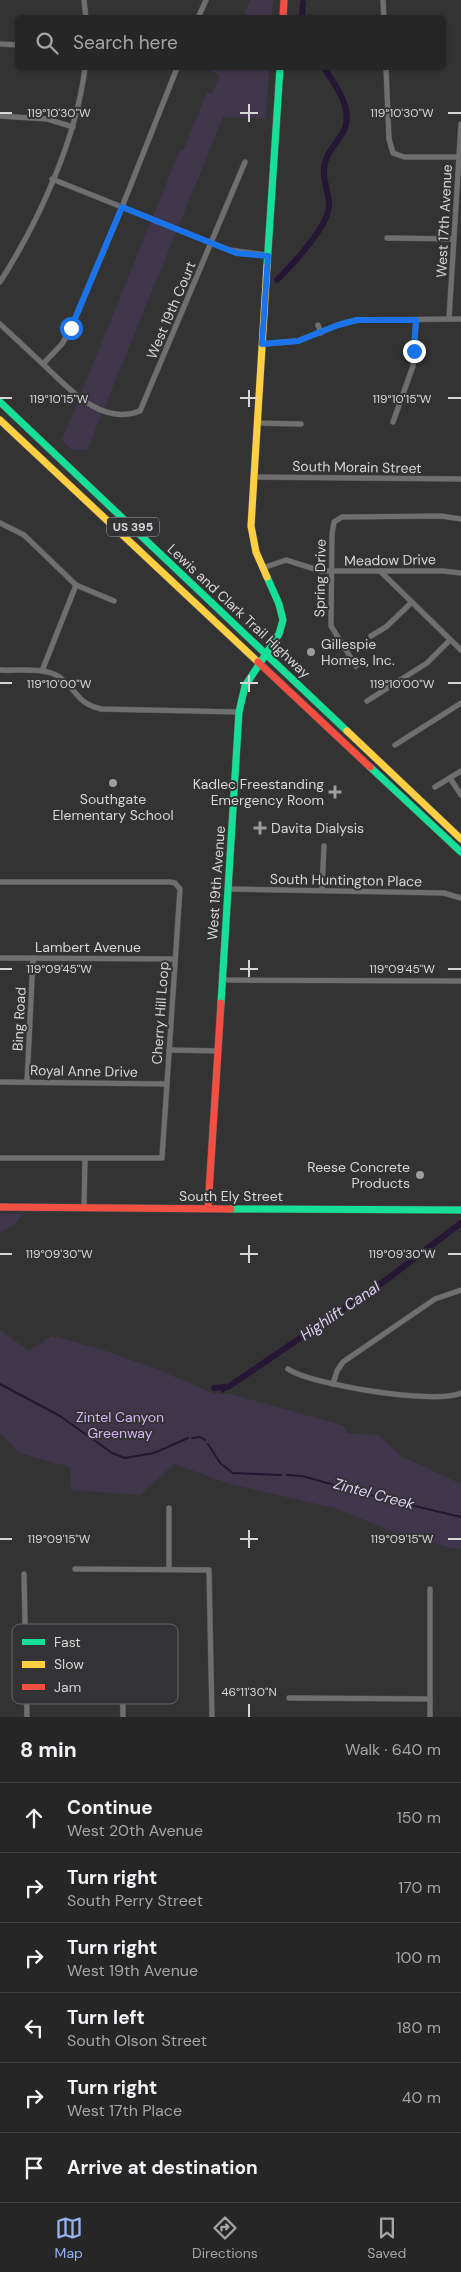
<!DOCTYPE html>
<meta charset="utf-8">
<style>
:root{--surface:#262626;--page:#323232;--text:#f1f3f6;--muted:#a4a5a7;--line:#424343;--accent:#95b2f1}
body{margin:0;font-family:"DM Sans",sans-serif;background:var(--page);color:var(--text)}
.stop{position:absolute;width:15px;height:15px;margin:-11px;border:4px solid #1a73e8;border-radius:50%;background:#fff}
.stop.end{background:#1a73e8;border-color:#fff;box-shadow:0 1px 5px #0008}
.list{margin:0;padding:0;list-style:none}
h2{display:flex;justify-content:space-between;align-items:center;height:65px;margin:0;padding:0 20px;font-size:21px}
h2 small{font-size:16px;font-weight:400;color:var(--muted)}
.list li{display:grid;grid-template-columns:32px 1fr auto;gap:15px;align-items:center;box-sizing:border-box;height:70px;padding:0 20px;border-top:1px solid var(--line)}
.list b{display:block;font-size:19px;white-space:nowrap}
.list p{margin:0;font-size:16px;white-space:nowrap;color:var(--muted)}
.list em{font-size:16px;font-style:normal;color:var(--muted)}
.icon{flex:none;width:28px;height:28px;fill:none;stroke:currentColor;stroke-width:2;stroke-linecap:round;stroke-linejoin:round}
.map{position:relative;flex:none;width:461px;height:1717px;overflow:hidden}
.search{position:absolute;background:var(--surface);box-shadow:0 1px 4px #0004;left:15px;right:15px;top:15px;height:55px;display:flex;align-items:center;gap:12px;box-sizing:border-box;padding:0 18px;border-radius:8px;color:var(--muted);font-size:19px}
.sheet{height:485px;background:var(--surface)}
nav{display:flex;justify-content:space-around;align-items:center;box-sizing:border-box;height:70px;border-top:1px solid var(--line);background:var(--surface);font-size:14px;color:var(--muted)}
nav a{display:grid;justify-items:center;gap:2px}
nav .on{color:var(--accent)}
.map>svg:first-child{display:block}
.green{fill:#40364c}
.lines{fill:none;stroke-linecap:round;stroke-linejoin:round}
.stream{stroke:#241634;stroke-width:2}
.canal{stroke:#241634;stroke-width:6}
.street-casing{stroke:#505050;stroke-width:6}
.fast-casing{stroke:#505050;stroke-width:8}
.slow-casing{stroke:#505050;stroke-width:8}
.jam-casing{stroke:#505050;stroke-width:8}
.street{stroke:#6f6f70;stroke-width:5}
.fast{stroke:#16e098;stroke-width:7}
.slow{stroke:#ffcf43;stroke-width:7}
.jam{stroke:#f24e42;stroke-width:7}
.route{stroke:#1a73e8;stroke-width:6}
.ticks{fill:none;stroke:#d6d6d7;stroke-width:2}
.poi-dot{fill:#9d9d9e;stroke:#333234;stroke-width:2}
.labels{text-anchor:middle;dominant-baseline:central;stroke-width:4;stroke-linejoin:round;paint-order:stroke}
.shield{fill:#333234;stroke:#a5a5a6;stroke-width:1}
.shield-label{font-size:12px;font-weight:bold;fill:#d6d6d7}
.street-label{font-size:14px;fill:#d6d6d7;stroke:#333234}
.poi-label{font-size:14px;fill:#d6d6d7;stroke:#333234;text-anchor:start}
.park-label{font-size:14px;fill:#d2b5f6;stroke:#333234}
.water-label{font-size:15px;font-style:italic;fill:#dfcef6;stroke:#333234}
.key{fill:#333234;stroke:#646365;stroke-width:1}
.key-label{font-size:14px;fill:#d6d6d7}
.ticks-label{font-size:12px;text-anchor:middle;fill:#d6d6d7;stroke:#333234;stroke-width:4;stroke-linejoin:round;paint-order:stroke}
</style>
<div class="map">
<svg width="461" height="1717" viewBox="0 0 461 1717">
<rect width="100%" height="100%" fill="#333"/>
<g class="green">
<polygon points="250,0 273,0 272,17 243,17"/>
<polygon points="204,68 222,69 223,68 269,68 266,119 223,117 87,450 72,450 62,440 180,150 183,151 207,92 212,94 220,75"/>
<polygon points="0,1214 23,1214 14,1225 0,1233"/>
<polygon points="0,1330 29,1351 52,1336 103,1350 156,1369 215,1394 231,1394 344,1426 347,1433 378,1435 401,1456 461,1484 461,1549 452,1548 391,1531 335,1508 230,1484 174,1464 140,1495 71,1490 70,1467 20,1453 0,1433"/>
</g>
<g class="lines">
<g class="stream">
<polyline points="0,1384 60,1416 112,1453 125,1458 154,1453 188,1438"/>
<polyline points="222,1392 228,1387"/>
<polyline points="192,1438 200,1437 205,1440"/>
<polyline points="208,1444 221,1464 233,1473 281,1475"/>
<polyline points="287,1475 302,1476 377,1497 461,1517"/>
</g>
<g class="canal">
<polyline points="302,18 303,3"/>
<path d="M 277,280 C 292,265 329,226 329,205 C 329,191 321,177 325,163 C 327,152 336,144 342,134 C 356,111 336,86 324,68"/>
<polyline points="214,1388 228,1387 386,1280 461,1223"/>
</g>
<g class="street-casing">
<g id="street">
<polyline points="84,0 86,18"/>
<polyline points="383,0 384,18"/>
<polyline points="198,18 206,0"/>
<polyline points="0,44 18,45"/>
<polyline points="386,68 389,139 393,153 404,157 461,157"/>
<polyline points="0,116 47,119 73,127"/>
<polyline points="52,179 229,250 268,255"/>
<polyline points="387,238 454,239"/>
<path d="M 0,282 C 39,221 76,140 85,68"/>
<polyline points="449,319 461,124"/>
<path d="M 0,324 C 15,338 30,352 45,366 C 69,389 102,426 140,411 L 245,162"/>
<polyline points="318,325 321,333"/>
<polyline points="262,344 298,341 338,325 357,320 461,319"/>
<polyline points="43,364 62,344 71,328 122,207 177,68"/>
<polyline points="393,422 413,366 416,320"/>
<polyline points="257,423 301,424"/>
<polyline points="253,477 461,479"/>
<polyline points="0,523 24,535 76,585 114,601"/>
<polyline points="263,568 286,560 321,571 443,571 461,573"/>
<polyline points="380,571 461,650"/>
<polyline points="371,636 386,627 411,603"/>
<polyline points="356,666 331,626 332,534 334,522 342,517 441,516 461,519"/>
<path d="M 0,670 C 18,671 42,667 58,676 C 77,688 75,703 101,709 L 239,712"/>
<polyline points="42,671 76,585"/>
<polyline points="367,701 427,663 450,640"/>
<polyline points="395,745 461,703"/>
<polyline points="450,778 461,795"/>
<polyline points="435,787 461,771"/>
<polyline points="0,882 170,882 175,883 180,889 162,1158 0,1158"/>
<polyline points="229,889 444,893 461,898"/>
<polyline points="322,889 324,846"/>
<polyline points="0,958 175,959"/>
<polyline points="223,980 461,981"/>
<polyline points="169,1050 218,1051"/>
<polyline points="0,1082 167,1084"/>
<polyline points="27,1082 33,958"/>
<polyline points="84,1208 85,1159"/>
<path d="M 288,1369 C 311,1385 437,1405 461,1393"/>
<polyline points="333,1384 337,1371 343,1362 435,1299 461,1290"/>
<polyline points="169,1568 169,1508"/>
<polyline points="75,1569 209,1570 212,1717"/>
<polyline points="24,1574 27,1717"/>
<polyline points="122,1640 123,1717"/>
<polyline points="289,1698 430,1699"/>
<polyline points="430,1717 430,1589"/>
</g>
</g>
<g class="fast-casing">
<g id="fast">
<polyline points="267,266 280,68"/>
<polyline points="0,402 347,731"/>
<polyline points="370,767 461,852"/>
<polyline points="221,1003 239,712 245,686 279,634 283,620 279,604 267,577"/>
<polyline points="231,1209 461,1210"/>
</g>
</g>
<g class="slow-casing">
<g id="slow">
<polyline points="0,420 258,662"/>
<polyline points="267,577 256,552 251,526 267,266"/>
<polyline points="347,731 461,839"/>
</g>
</g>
<g class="jam-casing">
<g id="jam">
<polyline points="283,18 284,0"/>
<polyline points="258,662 370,767"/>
<polyline points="0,1207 231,1209"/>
<polyline points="208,1208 221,1003"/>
</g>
</g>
<use href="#street" class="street"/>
<use href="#fast" class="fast"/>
<use href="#slow" class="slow"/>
<use href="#jam" class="jam"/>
</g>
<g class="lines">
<polyline class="route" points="71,328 122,207 236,253 268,256 262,344 298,341 338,325 357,320 416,320 414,351"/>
</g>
<path class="ticks" d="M 249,104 L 249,122M 0,113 L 12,113M 240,113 L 258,113M 448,113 L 461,113M 249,390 L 249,407M 0,398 L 12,398M 240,398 L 258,398M 448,398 L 461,398M 249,675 L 249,692M 0,683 L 12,683M 240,683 L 258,683M 448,683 L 461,683M 249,960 L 249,977M 0,969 L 12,969M 240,969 L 258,969M 448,969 L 461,969M 249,1245 L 249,1263M 0,1254 L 12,1254M 240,1254 L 258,1254M 448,1254 L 461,1254M 249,1530 L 249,1548M 0,1539 L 12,1539M 240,1539 L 258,1539M 448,1539 L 461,1539M 249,1704 L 249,1717"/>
<g class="poi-dot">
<circle cx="311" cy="652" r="5"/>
<circle cx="113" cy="783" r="5"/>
<path d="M332.5 784.5h5v5h5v5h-5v5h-5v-5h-5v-5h5z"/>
<path d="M257.5 820.5h5v5h5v5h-5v5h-5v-5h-5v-5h5z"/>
<circle cx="420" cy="1175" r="5"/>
</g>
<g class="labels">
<rect class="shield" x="107" y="517.5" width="52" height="19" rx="4"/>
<g class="shield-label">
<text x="133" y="527">US 395</text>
</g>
<g class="street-label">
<text transform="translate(444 221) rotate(-87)">West 17th Avenue</text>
<text transform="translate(171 310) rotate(-67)">West 19th Court</text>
<text transform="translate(357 467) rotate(1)">South Morain Street</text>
<text transform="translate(390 560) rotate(-1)">Meadow Drive</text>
<text transform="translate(320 578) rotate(-89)">Spring Drive</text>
<text transform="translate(239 611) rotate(43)">Lewis and Clark Trail Highway</text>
<text transform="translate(346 880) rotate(1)">South Huntington Place</text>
<text transform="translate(216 883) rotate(-86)">West 19th Avenue</text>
<text x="88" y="947">Lambert Avenue</text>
<text transform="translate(160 1013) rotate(-86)">Cherry Hill Loop</text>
<text transform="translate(19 1019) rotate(-87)">Bing Road</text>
<text transform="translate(84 1071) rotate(1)">Royal Anne Drive</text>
<text x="231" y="1196">South Ely Street</text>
</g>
<g class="poi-label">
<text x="321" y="644">Gillespie<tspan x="321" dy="16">Homes, Inc.</tspan></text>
<text x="324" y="784" text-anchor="end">Kadlec Freestanding<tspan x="324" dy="16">Emergency Room</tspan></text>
<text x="113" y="799" text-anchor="middle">Southgate<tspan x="113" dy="16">Elementary School</tspan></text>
<text x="271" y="828">Davita Dialysis</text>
<text x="410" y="1167" text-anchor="end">Reese Concrete<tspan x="410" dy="16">Products</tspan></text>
</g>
<g class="park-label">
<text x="120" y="1417">Zintel Canyon<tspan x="120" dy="16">Greenway</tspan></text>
</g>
<g class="water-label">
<text transform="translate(340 1311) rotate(-34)">Highlift Canal</text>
<text transform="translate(374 1494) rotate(15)">Zintel Creek</text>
</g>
</g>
<rect x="12" y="1624" width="166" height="80" rx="8" class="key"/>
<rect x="22" y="1639" width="23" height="6" fill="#16e098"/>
<rect x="22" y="1661" width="23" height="7" fill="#ffcf43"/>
<rect x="22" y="1684" width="23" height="6" fill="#f24e42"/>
<g class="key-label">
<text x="54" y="1647">Fast</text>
<text x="54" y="1669">Slow</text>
<text x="54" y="1692">Jam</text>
</g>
<g class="ticks-label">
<text x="402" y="117">119°10'30"W</text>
<text x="59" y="117">119°10'30"W</text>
<text x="402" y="403">119°10'15"W</text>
<text x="59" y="403">119°10'15"W</text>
<text x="402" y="688">119°10'00"W</text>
<text x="59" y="688">119°10'00"W</text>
<text x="59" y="973">119°09'45"W</text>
<text x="402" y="973">119°09'45"W</text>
<text x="59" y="1258">119°09'30"W</text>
<text x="402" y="1258">119°09'30"W</text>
<text x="59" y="1543">119°09'15"W</text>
<text x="402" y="1543">119°09'15"W</text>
<text x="249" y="1696">46°11'30"N</text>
</g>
</svg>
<div class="stop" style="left:71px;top:328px"></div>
<div class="stop end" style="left:414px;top:351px"></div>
<div class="search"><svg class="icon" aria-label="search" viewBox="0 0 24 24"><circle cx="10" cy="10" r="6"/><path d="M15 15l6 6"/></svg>Search here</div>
</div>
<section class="sheet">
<h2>8 min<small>Walk · 640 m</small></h2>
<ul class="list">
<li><svg class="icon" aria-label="ahead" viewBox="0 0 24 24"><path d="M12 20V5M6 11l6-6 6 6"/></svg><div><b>Continue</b><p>West 20th Avenue</p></div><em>150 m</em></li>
<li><svg class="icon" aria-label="right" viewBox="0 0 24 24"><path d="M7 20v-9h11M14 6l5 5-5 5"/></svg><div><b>Turn right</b><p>South Perry Street</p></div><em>170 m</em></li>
<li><svg class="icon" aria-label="right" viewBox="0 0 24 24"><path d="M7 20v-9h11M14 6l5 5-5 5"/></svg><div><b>Turn right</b><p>West 19th Avenue</p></div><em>100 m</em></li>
<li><svg class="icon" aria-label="left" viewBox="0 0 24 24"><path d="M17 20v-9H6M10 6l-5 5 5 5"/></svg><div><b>Turn left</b><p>South Olson Street</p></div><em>180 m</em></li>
<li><svg class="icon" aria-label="right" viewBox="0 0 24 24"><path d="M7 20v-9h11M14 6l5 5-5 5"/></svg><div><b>Turn right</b><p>West 17th Place</p></div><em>40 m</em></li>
<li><svg class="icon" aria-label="arrive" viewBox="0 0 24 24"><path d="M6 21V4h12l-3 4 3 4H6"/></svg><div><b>Arrive at destination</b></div></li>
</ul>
</section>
<nav>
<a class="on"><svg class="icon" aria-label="map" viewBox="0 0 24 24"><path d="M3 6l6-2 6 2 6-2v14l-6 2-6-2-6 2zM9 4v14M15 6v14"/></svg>Map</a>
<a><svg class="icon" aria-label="directions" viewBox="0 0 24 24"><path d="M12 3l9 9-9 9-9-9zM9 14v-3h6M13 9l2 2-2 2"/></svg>Directions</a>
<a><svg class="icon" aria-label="saved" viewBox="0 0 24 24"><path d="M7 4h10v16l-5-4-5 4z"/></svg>Saved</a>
</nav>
